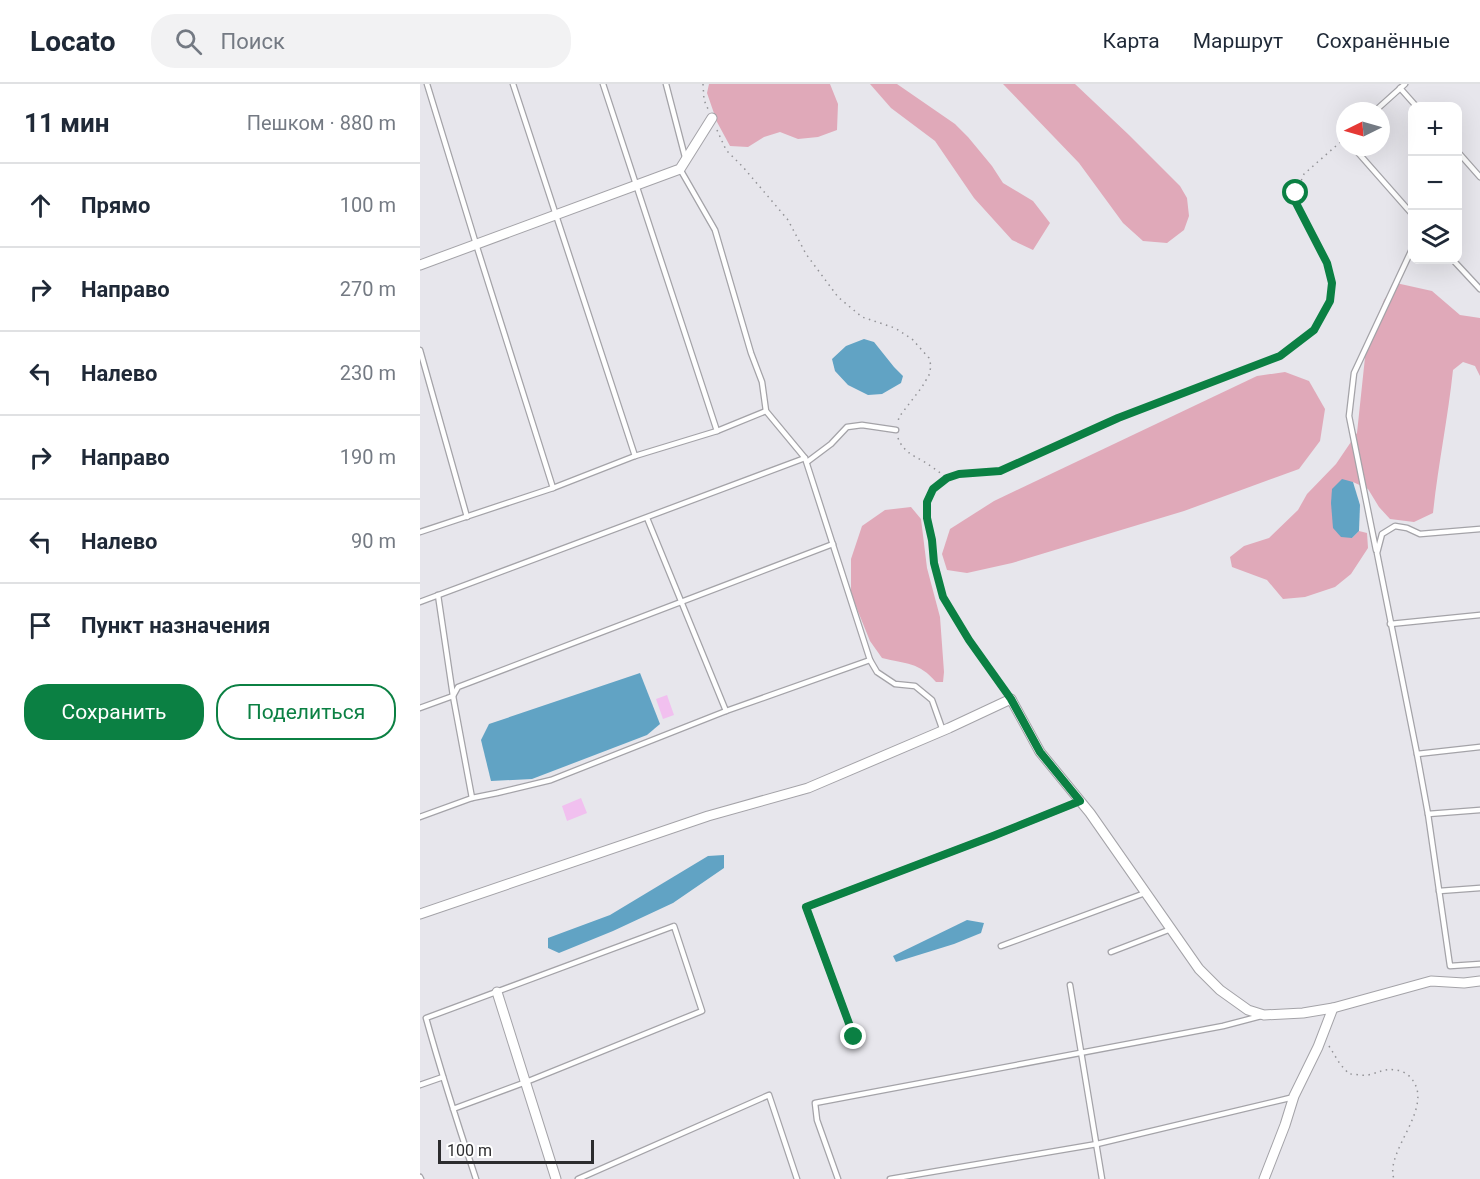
<!DOCTYPE html>
<html lang="ru">
<meta charset="utf-8">
<style>
:root{--surface:#fff;--page:#f2f2f3;--text:#1f2937;--muted:#747a83;--line:#e0e1e3;--accent:#0b8043}
body{margin:0;font-family:Roboto,sans-serif;background:var(--page);color:var(--text)}
.controls{position:absolute;right:18px;top:18px;display:grid;overflow:hidden;border-radius:12px;box-shadow:0 6px 24px #0002}
.controls button{width:54px;height:54px;display:grid;place-items:center;padding:0;border:0;border-bottom:2px solid var(--line);background:var(--surface);color:var(--text);font:30px sans-serif}
.compass{position:absolute;left:916px;top:18px;width:54px;height:54px;border-radius:50%;background:var(--surface);box-shadow:0 6px 24px #0002;rotate:265deg}
.scale{position:absolute;left:18px;bottom:15px;width:156px;box-sizing:border-box;padding-left:6px;border:3px solid #2c2c2e;border-top:0;font-size:16px;line-height:21px;white-space:nowrap;color:#2c2c2e;-webkit-text-stroke:4px #fff;paint-order:stroke}
.stop{position:absolute;width:18px;height:18px;margin:-14px;border:4px solid #0b8043;border-radius:50%;background:#fff}
.stop.end{background:#0b8043;border-color:#fff;box-shadow:0 2px 6px #0008}
.list{margin:0;padding:0;list-style:none}
h2{display:flex;justify-content:space-between;align-items:center;height:78px;margin:0;padding:0 24px;font-size:26px}
h2 small{font-size:20px;font-weight:400;color:var(--muted)}
.list li{display:grid;grid-template-columns:39px 1fr auto;gap:18px;align-items:center;box-sizing:border-box;height:84px;padding:0 24px;border-top:2px solid var(--line)}
.list b{display:block;font-size:22px;white-space:nowrap}
.list em{font-size:20px;font-style:normal;color:var(--muted)}
.actions{display:flex;gap:12px;padding:18px 24px}
.actions a{flex:1;padding:14px 0;border:2px solid var(--accent);border-radius:24px;text-align:center;font-size:21px;color:var(--accent)}
.actions .main{background:var(--accent);color:#fff}
.icon{flex:none;width:33px;height:33px;fill:none;stroke:currentColor;stroke-width:2;stroke-linecap:round;stroke-linejoin:round}
.map{position:relative;flex:none;width:1060px;height:1095px;overflow:hidden}
header{display:flex;align-items:center;gap:36px;box-sizing:border-box;height:84px;padding:0 30px;background:var(--surface);border-bottom:2px solid var(--line)}
header strong{font-size:28px}
nav{display:flex;gap:33px;margin-inline-start:auto;font-size:21px}
.search{width:420px;height:54px;background:var(--page);display:flex;align-items:center;gap:15px;box-sizing:border-box;padding:0 21px;border-radius:24px;color:var(--muted);font-size:22px}
main{display:flex}
aside{flex:1;background:var(--surface)}
.map>svg:first-child{display:block}
.green{fill:#e0a9b9}
.water{fill:#61a3c4}
.building{fill:#f1c0ef}
.lines{fill:none;stroke-linecap:round;stroke-linejoin:round}
.lane-casing{stroke:#a4a3a8;stroke-width:7}
.street-casing{stroke:#a4a3a8;stroke-width:11}
.path{stroke:#939397;stroke-width:1.5;stroke-dasharray:1.5 4.5;stroke-linecap:butt}
.lane{stroke:#fff;stroke-width:4.5}
.street{stroke:#fff;stroke-width:9}
.route{stroke:#0b8043;stroke-width:8}
</style>
<header>
<strong>Locato</strong>
<div class="search"><svg class="icon" aria-label="search" viewBox="0 0 24 24"><circle cx="10" cy="10" r="6"/><path d="M15 15l6 6"/></svg>Поиск</div>
<nav><a>Карта</a><a>Маршрут</a><a>Сохранённые</a></nav>
</header>
<main>
<aside>
<h2>11 мин<small>Пешком · 880 m</small></h2>
<ul class="list">
<li><svg class="icon" aria-label="ahead" viewBox="0 0 24 24"><path d="M12 20V5M6 11l6-6 6 6"/></svg><div><b>Прямо</b></div><em>100 m</em></li>
<li><svg class="icon" aria-label="right" viewBox="0 0 24 24"><path d="M7 20v-9h11M14 6l5 5-5 5"/></svg><div><b>Направо</b></div><em>270 m</em></li>
<li><svg class="icon" aria-label="left" viewBox="0 0 24 24"><path d="M17 20v-9H6M10 6l-5 5 5 5"/></svg><div><b>Налево</b></div><em>230 m</em></li>
<li><svg class="icon" aria-label="right" viewBox="0 0 24 24"><path d="M7 20v-9h11M14 6l5 5-5 5"/></svg><div><b>Направо</b></div><em>190 m</em></li>
<li><svg class="icon" aria-label="left" viewBox="0 0 24 24"><path d="M17 20v-9H6M10 6l-5 5 5 5"/></svg><div><b>Налево</b></div><em>90 m</em></li>
<li><svg class="icon" aria-label="arrive" viewBox="0 0 24 24"><path d="M6 21V4h12l-3 4 3 4H6"/></svg><div><b>Пункт назначения</b></div></li>
</ul>
<div class="actions"><a class="main">Сохранить</a><a>Поделиться</a></div>
</aside>
<div class="map">
<svg width="1060" height="1095" viewBox="0 0 1060 1095">
<rect width="100%" height="100%" fill="#e7e6ec"/>
<g class="green">
<polygon points="289,0 410,0 418,20 417,46 398,53 378,55 360,48 344,53 328,63 310,62 297,38 287,9"/>
<polygon points="450,0 477,0 535,40 548,53 572,82 583,99 613,117 630,139 613,166 592,156 554,114 515,57 471,24"/>
<polygon points="583,0 655,0 709,51 760,102 767,114 769,132 764,146 747,159 723,157 703,139 659,79"/>
<path d="M 976,199 L 1012,207 L 1040,231 L 1060,234 L 1060,292 L 1055,282 L 1043,278 L 1033,286 C 1028,334 1018,381 1013,429 L 994,438 L 970,435 L 959,423 L 948,405 L 933,398 L 932,454 L 939,447 L 947,449 L 948,464 L 931,490 L 915,503 L 885,513 L 863,515 L 847,496 L 812,483 L 810,473 L 824,462 L 849,454 L 878,426 L 887,410 L 916,380 L 937,349 L 946,264 L 964,216 Z"/>
<polygon points="865,288 889,297 905,325 900,357 879,385 764,427 592,479 547,489 527,486 522,470 530,445 574,417 837,292"/>
<path d="M 491,423 L 501,435 L 507,484 L 520,533 L 524,588 L 523,598 L 516,598 C 499,578 486,580 462,574 L 450,557 L 431,510 L 431,475 L 442,442 L 465,426 Z"/>
</g>
<g class="water">
<polygon points="444,255 454,258 474,283 483,292 481,299 462,310 448,311 428,301 415,287 412,275 426,262"/>
<polygon points="922,395 933,398 940,421 939,447 932,454 921,453 913,444 911,419 912,405"/>
<polygon points="220,589 240,640 227,651 112,695 71,697 61,656 69,640"/>
<polygon points="304,771 304,784 253,819 193,847 139,869 128,864 128,854 190,831 288,772"/>
<polygon points="547,836 564,839 561,849 534,860 476,878 473,872"/>
</g>
<g class="building">
<polygon points="247,611 254,631 243,635 236,615"/>
<polygon points="161,714 167,729 147,737 142,722"/>
</g>
<g class="lines">
<g class="lane-casing">
<g id="lane">
<polyline points="7,0 56,160 133,404"/>
<polyline points="93,0 215,372"/>
<polyline points="183,0 297,347"/>
<polyline points="246,0 265,73"/>
<polyline points="980,4 996,22"/>
<polyline points="955,27 985,0"/>
<polyline points="933,63 992,130"/>
<polyline points="1038,68 1060,93"/>
<polyline points="260,85 295,146 331,269 342,298 346,327 385,374 450,576 457,588 475,600 495,602 512,616 523,647"/>
<polyline points="1033,176 1060,205"/>
<polyline points="0,266 47,433"/>
<polyline points="387,378 411,360 427,343 442,341 476,346"/>
<polyline points="227,434 306,627"/>
<polyline points="1060,445 1000,450 987,444 975,442 962,450 957,469 997,670 1008,730 1030,882 1060,880"/>
<polyline points="0,448 133,404 215,372 297,347 346,327"/>
<polyline points="956,466 929,332 934,289 992,165"/>
<polyline points="18,511 33,612 52,714"/>
<polyline points="0,518 385,374"/>
<polyline points="970,540 1060,531"/>
<polyline points="0,624 33,612 38,603 413,460"/>
<polyline points="997,670 1060,663"/>
<polyline points="1008,730 1060,726"/>
<polyline points="0,733 52,714 77,709 131,696 306,627 450,576"/>
<polyline points="1019,807 1060,804"/>
<polyline points="581,862 725,809"/>
<polyline points="691,868 751,845"/>
<polyline points="650,901 682,1095"/>
<polyline points="434,953 386,823 573,752 660,717"/>
<polyline points="0,1001 23,993"/>
<path d="M 33,1025 L 106,998 L 282,927 L 254,842 L 6,934 C 21,988 38,1041 56,1095"/>
<polyline points="0,1093 1,1095"/>
<polyline points="158,1095 349,1011 377,1095"/>
<polyline points="418,1095 397,1036 395,1019 803,942 841,932"/>
<polyline points="470,1095 677,1060 874,1013"/>
</g>
</g>
<g class="street-casing">
<g id="street">
<polyline points="0,181 260,85 292,34"/>
<polyline points="0,830 288,732 388,704 529,644 591,615 620,668 670,729 779,885 800,906 828,926 844,931 883,929 913,924 1011,897 1044,899 1060,897"/>
<polyline points="77,908 136,1095"/>
<polyline points="844,1095 865,1041 874,1012 898,963 913,924"/>
</g>
</g>
<g class="path">
<polyline points="283,0 284,16 288,25"/>
<polyline points="297,46 306,66 323,83 368,136 386,170 418,213 442,233 475,244 492,255 509,274 511,282 509,291 502,303 479,333 478,338"/>
<path d="M 478,354 C 483,367 492,371 503,377 C 511,382 519,388 527,394"/>
<polyline points="585,607 549,556 523,513 514,479 512,456 507,434 507,418 513,405 527,394 539,390 580,387 698,334 860,272 894,246 910,217 912,199 907,179 876,119 876,109 884,90 925,54"/>
<path d="M 909,962 L 920,980 L 929,990 C 935,990 942,992 948,991 C 958,989 965,984 975,986 C 981,986 988,990 991,994 C 1016,1023 964,1067 974,1095"/>
</g>
<use href="#lane" class="lane"/>
<use href="#street" class="street"/>
</g>
<g class="lines">
<polyline class="route" points="434,953 386,823 573,752 660,717 620,668 591,615 549,556 523,513 514,479 512,456 507,434 507,418 513,405 527,394 539,390 580,387 698,334 860,272 894,246 910,217 912,199 907,179 876,119 876,109"/>
</g>
</svg>
<div class="controls">
<button>+</button>
<button>−</button>
<button><svg class="icon" aria-label="layers" viewBox="0 0 24 24"><path d="M12 4l9 5-9 5-9-5zM3 14l9 5 9-5"/></svg></button>
</div>
<svg class="compass" viewBox="-18 -18 36 36"><path d="M0-13l5 13h-10z" fill="#e53935"/><path d="M0 13l5-13h-10z" fill="#747a83"/></svg>
<div class="scale">100 m</div>
<div class="stop" style="left:876px;top:109px"></div>
<div class="stop end" style="left:434px;top:953px"></div>
</div>
</main>
